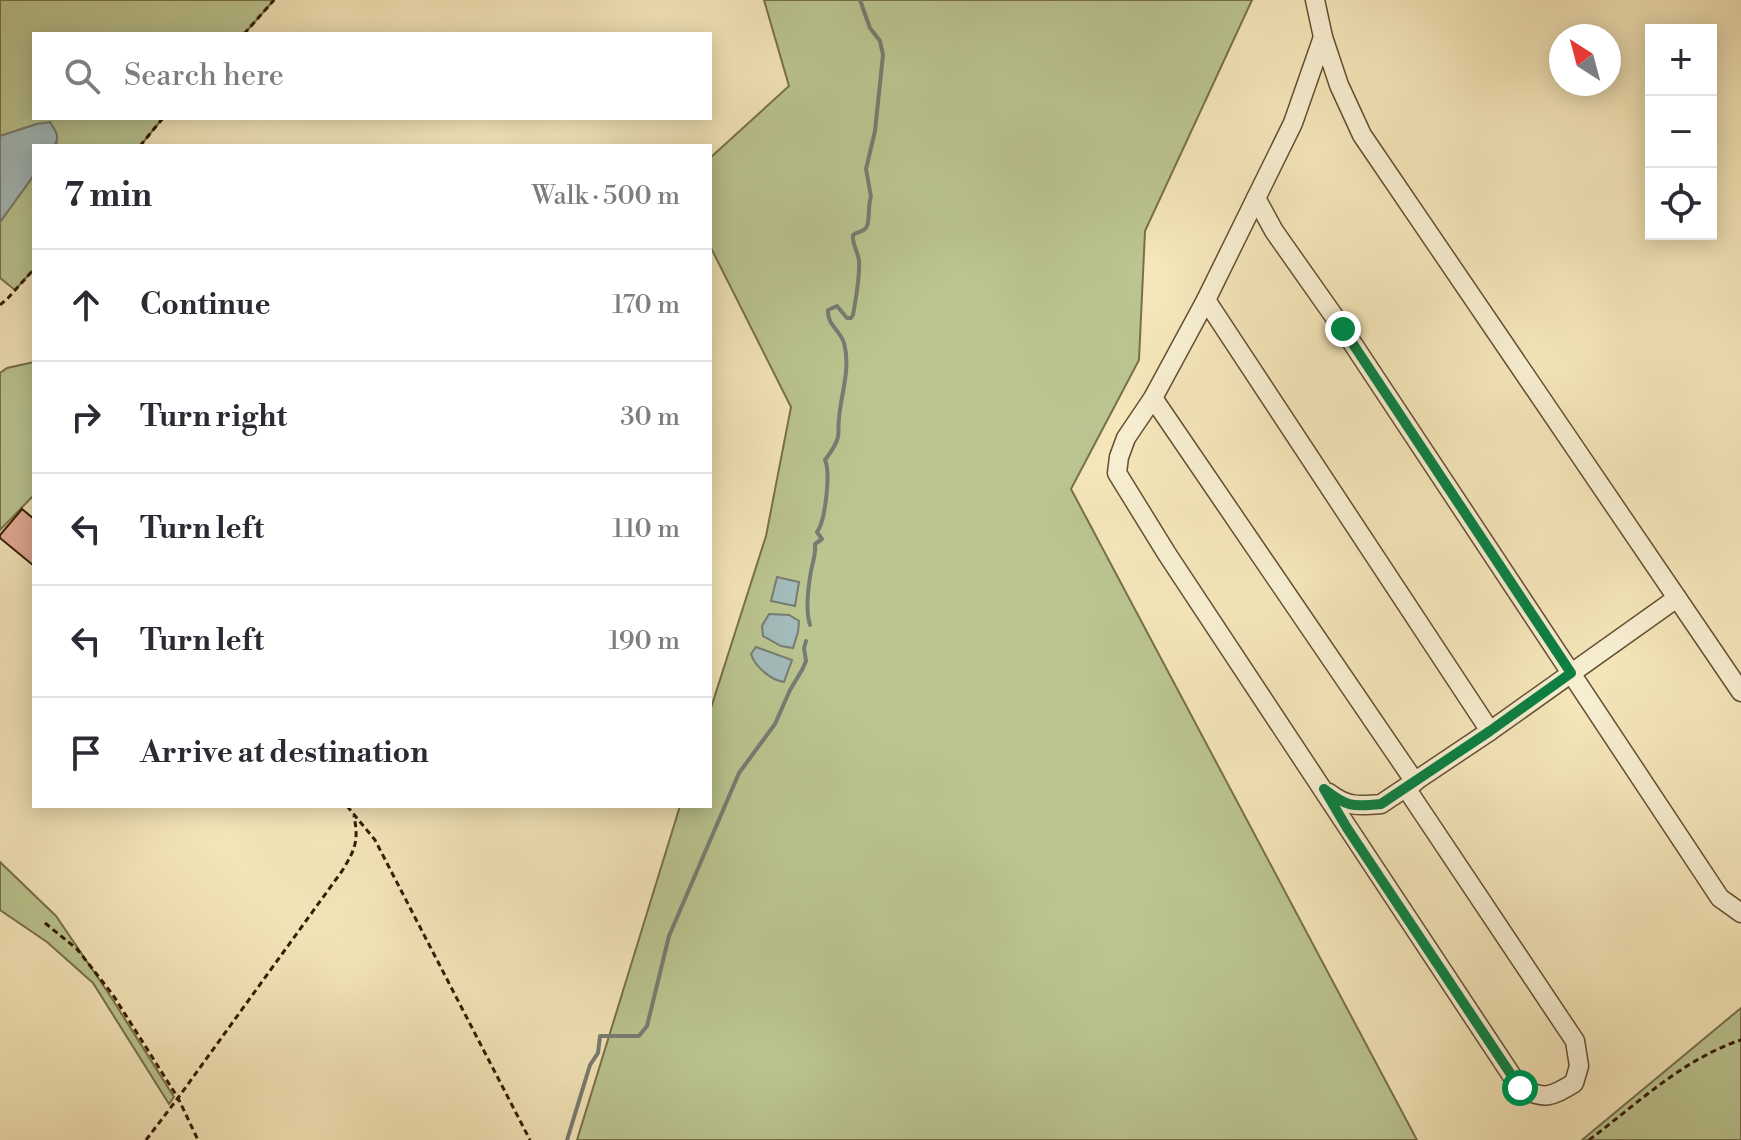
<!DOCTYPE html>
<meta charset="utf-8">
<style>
:root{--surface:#fff;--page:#f7f7f7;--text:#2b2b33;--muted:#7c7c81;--line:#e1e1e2}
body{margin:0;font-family:"Libre Bodoni",serif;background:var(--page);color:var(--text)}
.controls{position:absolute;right:24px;top:24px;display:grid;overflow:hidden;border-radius:0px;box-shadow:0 4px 20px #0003}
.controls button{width:72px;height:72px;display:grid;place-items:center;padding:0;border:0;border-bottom:2px solid var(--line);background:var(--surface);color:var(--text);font:40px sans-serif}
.compass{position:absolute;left:1549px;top:24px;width:72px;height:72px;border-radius:50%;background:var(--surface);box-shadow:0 4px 20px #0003;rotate:324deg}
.stop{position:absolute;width:24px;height:24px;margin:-18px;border:6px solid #0b8043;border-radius:50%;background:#fff}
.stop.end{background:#0b8043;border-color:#fff;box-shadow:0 2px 8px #0008}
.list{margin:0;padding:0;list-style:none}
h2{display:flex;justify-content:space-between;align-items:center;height:104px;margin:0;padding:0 32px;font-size:34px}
h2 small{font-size:26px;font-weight:400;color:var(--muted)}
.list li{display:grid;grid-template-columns:52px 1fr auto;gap:24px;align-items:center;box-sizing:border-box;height:112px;padding:0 32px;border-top:2px solid var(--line)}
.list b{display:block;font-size:30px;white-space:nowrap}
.list em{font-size:26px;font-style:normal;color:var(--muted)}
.icon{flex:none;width:44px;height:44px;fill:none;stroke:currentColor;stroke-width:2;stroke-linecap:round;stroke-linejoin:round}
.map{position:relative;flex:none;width:1741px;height:1140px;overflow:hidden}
.search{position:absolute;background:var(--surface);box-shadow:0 4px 20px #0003;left:32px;top:32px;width:680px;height:88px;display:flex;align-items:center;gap:20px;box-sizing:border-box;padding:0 28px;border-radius:0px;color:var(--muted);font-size:30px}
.panel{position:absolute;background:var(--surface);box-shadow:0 4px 20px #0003;left:32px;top:144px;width:680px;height:664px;border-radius:0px}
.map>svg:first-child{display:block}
.green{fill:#bbc590;stroke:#78704a;stroke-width:2}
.water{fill:#a3bcbc;stroke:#777c73;stroke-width:2}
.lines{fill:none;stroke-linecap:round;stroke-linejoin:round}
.stream{stroke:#777c73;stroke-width:4}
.building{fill:#e4ac96;stroke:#351c05;stroke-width:2}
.minor-casing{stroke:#654f32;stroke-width:21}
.path{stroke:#351c05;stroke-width:3;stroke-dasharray:6 4;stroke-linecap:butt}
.minor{stroke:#f8efd2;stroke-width:18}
.route{stroke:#0b8043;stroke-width:10}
</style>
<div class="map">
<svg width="1741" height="1140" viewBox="0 0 1741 1140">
<rect width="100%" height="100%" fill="#f5e7ba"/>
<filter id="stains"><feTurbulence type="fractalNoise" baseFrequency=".0025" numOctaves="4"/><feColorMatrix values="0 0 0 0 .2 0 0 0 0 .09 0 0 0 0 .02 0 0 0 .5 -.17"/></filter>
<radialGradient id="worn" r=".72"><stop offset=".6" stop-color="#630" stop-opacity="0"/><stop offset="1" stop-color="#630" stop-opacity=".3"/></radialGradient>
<g class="green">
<polygon points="0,0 274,0 244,34 34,34 34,118 163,118 140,146 54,146 57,142 37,124 0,136"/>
<polygon points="764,0 1252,0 1145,231 1139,360 1071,489 1417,1140 577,1140 680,806 710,806 710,711 766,536 791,407 710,246 710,158 789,86"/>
<polygon points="34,175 34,269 15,290 0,278 0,222"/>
<polygon points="34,362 34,495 0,530 0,373 7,368"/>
<polygon points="0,862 56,916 111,997 174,1097 169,1104 93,983 47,942 0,910"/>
<polygon points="1741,1008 1741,1140 1582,1140"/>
</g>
<g class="water">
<path d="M 50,122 C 55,130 61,137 54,146 L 34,146 L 34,175 L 0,222 L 0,136 L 37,124 Z"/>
<polygon points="777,577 799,582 795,606 771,601"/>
<polygon points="769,614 789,615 799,621 798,632 793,648 781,646 763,636 762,626"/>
<path d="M 756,647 L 792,660 L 784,682 C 771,680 755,667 751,654 Z"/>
</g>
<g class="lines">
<g class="stream">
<path d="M 810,625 C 805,609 808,588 811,571 C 813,561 816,554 815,544 L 822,539 L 817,532 C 825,522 831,473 825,460 C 830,453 836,446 838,437 C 839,431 838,425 839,418 C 841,394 851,368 844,343 C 840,330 827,325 828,310 L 837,306 L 847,318 L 851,318 L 853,315 C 856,297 860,279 859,261 C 858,251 852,245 853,235 C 857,232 862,232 865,229 C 871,224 867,206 871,197 L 866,169 L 875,131 L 883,55 L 880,41 L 870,28 L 860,0"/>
<polyline points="567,1140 590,1065 598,1053 600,1036 639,1036 647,1026 669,936 739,773 775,724 790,690 802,670 806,661 804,648 806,641"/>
</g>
</g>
<polygon class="building" points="22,509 34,519 34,566 0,538 0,535"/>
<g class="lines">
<g class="minor-casing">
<g id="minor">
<path d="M 1315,0 L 1323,37 L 1293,123 L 1206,300 L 1153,398 L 1126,438 L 1119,457 L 1117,473 L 1167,554 L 1520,1088 C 1545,1100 1551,1097 1574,1083 L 1579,1066 L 1575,1041 L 1406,788"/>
<polyline points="1323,37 1339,85 1362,135 1741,692"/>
<polyline points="1256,198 1274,231 1343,329 1720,898 1741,913"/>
<polyline points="1206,300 1490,731"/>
<polyline points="1153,398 1415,782"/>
<path d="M 1329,793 C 1347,807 1359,806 1381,804 L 1490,731 L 1677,598"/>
</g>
</g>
<g class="path">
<polyline points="244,34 274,0"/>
<polyline points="140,146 163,118"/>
<polyline points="0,305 9,297 34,269"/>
<polyline points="347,806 375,840 530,1140"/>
<polyline points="45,923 77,949 113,995 178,1098 198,1140"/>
<path d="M 146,1140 L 178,1098 L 342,871 C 355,850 359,841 354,816"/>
<path d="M 1589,1140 C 1637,1104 1683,1059 1741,1040"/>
</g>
<use href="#minor" class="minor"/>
</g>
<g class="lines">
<path class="route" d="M 1343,329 L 1571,673 L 1490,731 L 1381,804 C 1352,807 1347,807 1324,789 L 1347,828 L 1520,1088"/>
</g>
<rect width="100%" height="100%" filter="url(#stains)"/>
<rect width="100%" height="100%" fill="url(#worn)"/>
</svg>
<div class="controls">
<button>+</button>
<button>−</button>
<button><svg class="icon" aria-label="locate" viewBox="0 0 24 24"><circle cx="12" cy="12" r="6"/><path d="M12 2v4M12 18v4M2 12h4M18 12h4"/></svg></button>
</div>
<svg class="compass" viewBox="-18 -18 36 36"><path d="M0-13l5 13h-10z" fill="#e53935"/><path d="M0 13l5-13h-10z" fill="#7c7c81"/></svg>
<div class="stop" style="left:1520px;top:1088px"></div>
<div class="stop end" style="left:1343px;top:329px"></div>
<div class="search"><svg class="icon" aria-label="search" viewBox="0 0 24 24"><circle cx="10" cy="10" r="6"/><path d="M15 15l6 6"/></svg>Search here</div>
<section class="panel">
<h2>7 min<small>Walk · 500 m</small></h2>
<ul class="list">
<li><svg class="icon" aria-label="ahead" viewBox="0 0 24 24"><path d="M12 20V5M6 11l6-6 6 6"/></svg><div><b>Continue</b></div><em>170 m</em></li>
<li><svg class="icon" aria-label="right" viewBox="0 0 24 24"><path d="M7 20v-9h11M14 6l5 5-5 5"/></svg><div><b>Turn right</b></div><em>30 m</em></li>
<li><svg class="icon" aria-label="left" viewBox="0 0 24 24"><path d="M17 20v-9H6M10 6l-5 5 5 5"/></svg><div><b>Turn left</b></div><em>110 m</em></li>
<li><svg class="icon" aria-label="left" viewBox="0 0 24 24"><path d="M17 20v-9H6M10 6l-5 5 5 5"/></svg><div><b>Turn left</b></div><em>190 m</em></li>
<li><svg class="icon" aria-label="arrive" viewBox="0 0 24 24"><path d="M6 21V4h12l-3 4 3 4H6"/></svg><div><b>Arrive at destination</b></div></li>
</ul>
</section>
</div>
